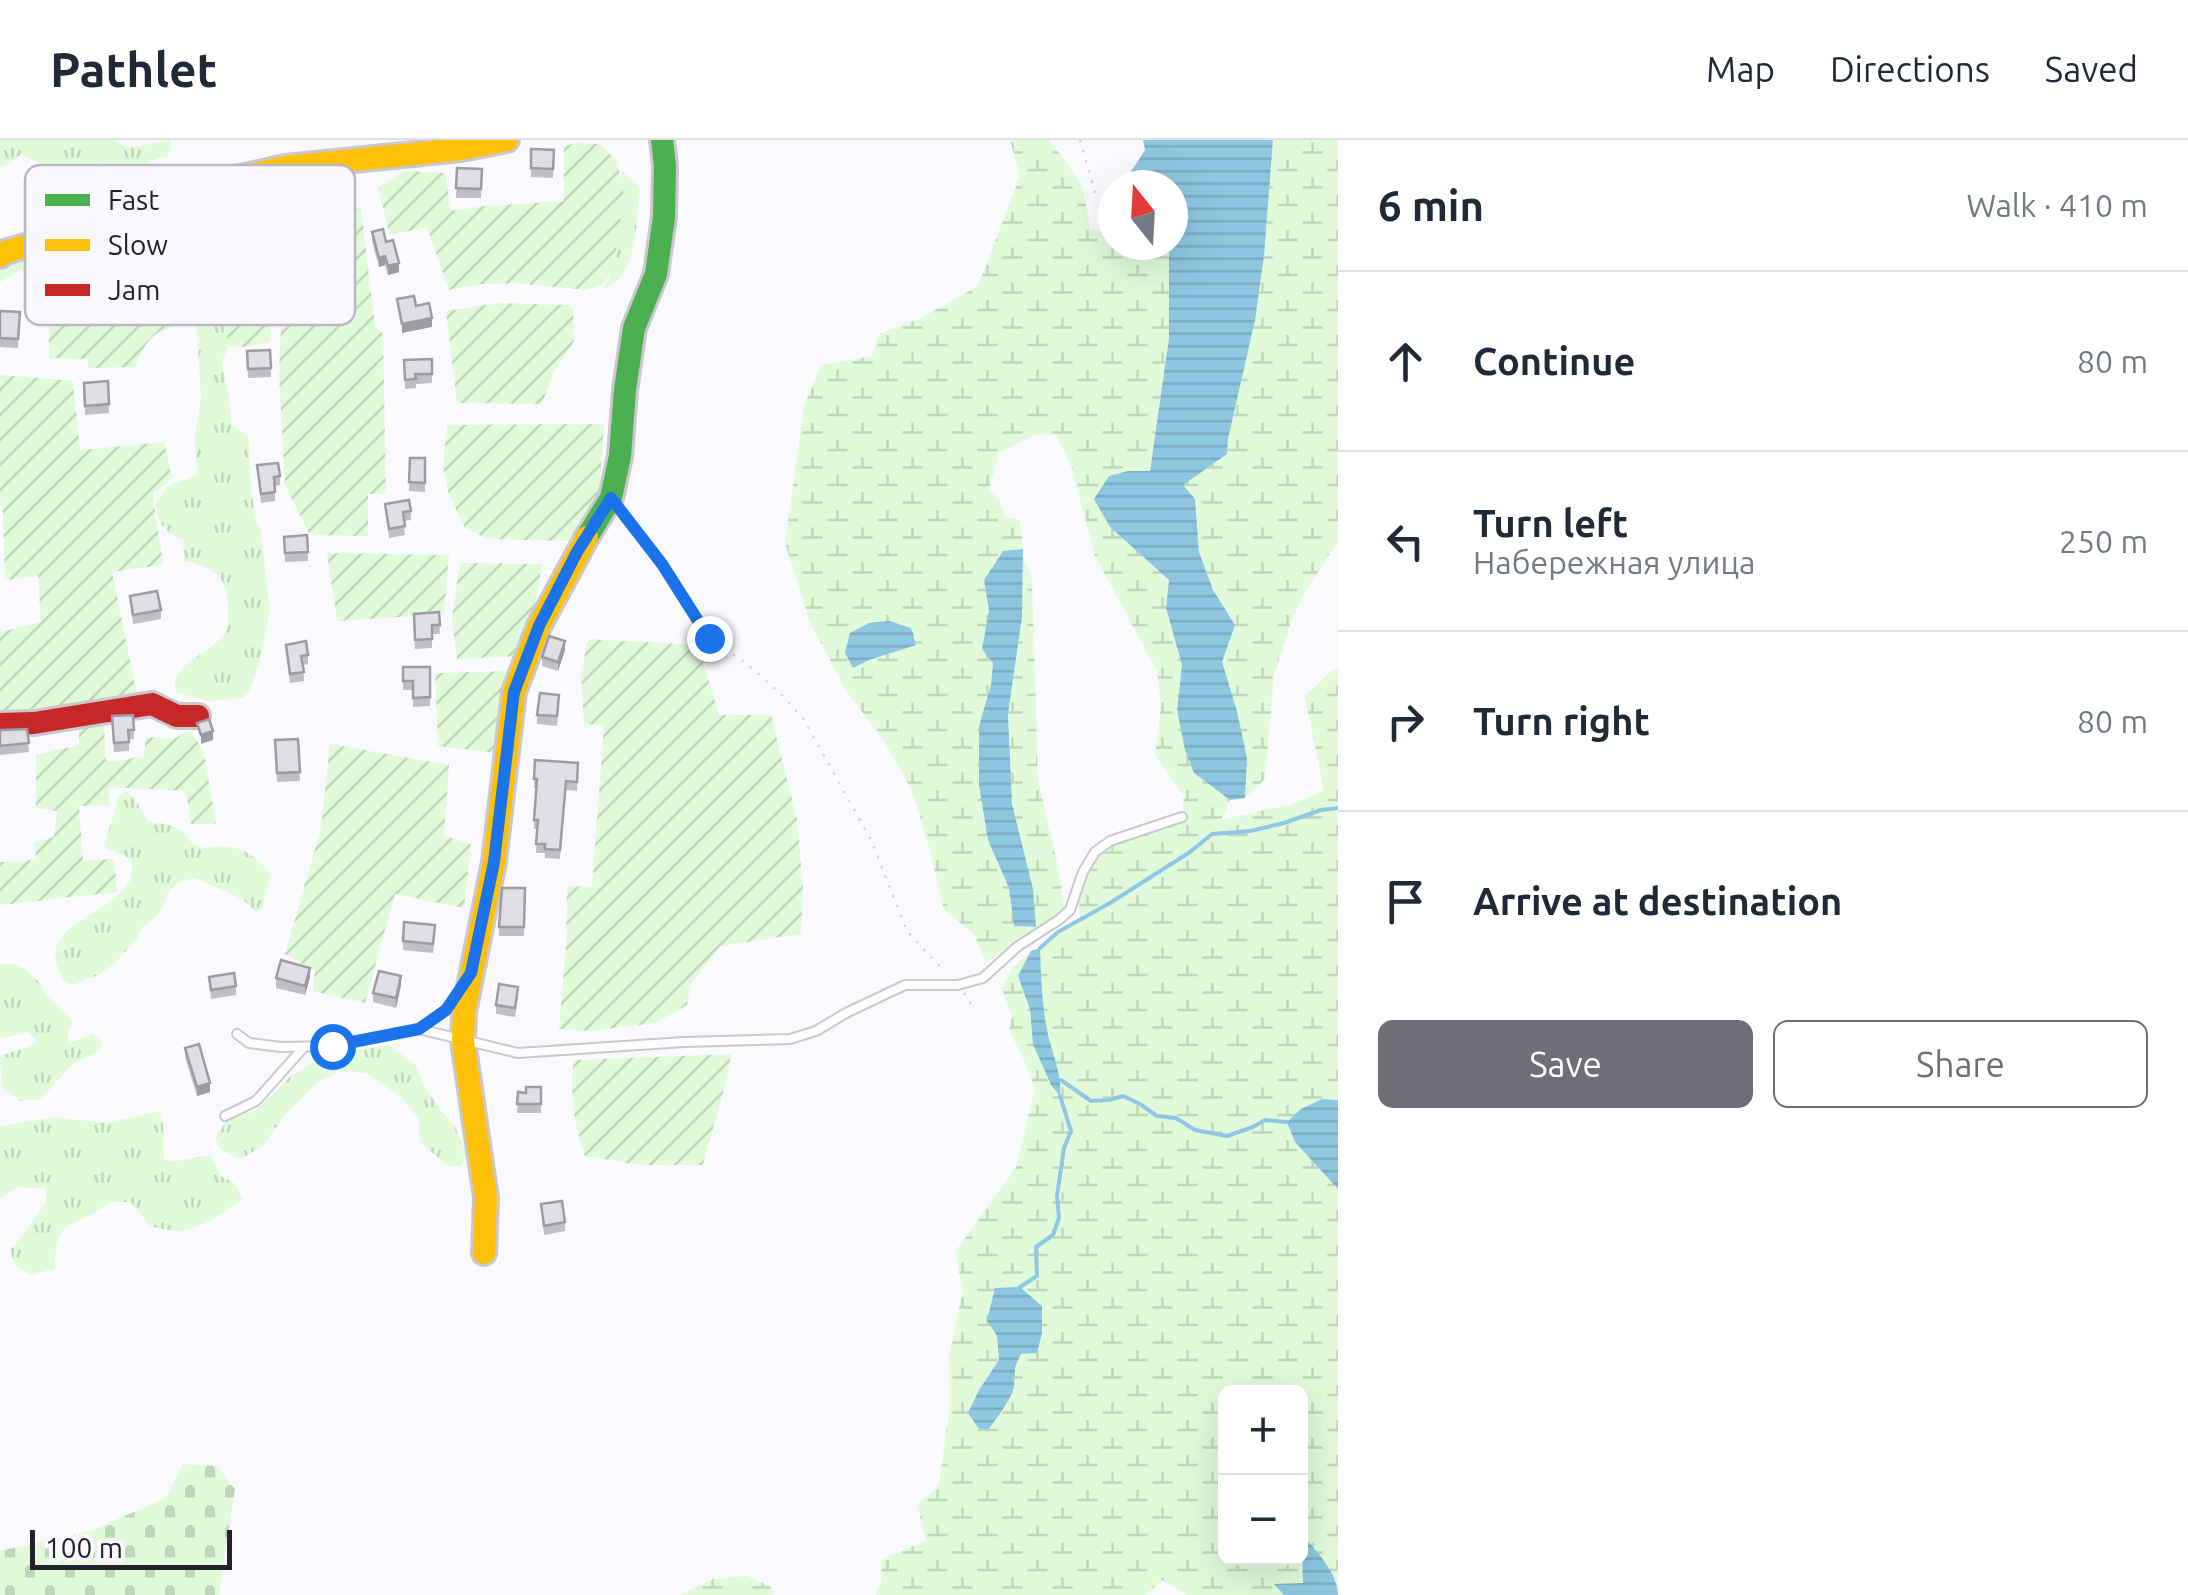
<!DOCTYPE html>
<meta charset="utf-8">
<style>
:root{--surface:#fff;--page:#f6f6f7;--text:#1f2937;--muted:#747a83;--line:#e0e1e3;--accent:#6f6d75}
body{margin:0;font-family:Ubuntu,sans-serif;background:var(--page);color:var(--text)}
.controls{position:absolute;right:30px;bottom:30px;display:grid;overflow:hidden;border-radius:15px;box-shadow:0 10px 40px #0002}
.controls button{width:90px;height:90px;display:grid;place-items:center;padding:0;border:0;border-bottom:2px solid var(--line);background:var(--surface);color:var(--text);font:50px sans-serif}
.compass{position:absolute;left:1098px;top:30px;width:90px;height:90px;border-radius:50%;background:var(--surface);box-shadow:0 10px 40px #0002;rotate:342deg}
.scale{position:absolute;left:30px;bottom:25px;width:202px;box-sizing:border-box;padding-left:10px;border:5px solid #24212c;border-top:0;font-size:28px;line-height:35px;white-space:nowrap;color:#24212c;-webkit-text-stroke:8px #f9f8fe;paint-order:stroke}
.stop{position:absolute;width:30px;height:30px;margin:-22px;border:8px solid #1a73e8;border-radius:50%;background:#fff}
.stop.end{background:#1a73e8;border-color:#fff;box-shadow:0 2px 10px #0008}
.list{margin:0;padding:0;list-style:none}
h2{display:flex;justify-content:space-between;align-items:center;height:130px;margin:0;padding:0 40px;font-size:42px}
h2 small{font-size:32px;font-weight:400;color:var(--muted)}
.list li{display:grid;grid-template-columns:65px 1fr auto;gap:30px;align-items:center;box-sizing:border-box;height:180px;padding:0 40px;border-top:2px solid var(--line)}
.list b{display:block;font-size:38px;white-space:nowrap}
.list p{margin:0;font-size:32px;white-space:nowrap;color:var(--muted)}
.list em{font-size:32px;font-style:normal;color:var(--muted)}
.actions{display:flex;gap:20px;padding:30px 40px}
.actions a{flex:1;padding:22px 0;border:2px solid var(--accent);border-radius:15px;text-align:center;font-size:35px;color:var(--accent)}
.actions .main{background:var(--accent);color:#fff}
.icon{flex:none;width:55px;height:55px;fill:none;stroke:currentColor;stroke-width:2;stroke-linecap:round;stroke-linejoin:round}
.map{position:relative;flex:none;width:1338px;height:1455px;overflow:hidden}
header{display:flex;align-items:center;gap:60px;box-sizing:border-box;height:140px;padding:0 50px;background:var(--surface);border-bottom:2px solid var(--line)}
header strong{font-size:48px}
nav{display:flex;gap:55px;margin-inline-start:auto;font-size:35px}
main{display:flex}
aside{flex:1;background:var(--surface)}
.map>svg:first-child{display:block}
.grass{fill:url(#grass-tufts)}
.wetland{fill:url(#wetland-marsh)}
.cemetery{fill:url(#cemetery-stones)}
.garden{fill:url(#garden-furrows)}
.water{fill:url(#water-rules)}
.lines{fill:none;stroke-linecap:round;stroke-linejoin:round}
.stream{stroke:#8ec7e2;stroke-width:4}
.lane-casing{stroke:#cac8ce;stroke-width:12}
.fast-casing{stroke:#cac8ce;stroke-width:28}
.slow-casing{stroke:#cac8ce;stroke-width:28}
.jam-casing{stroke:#cac8ce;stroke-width:28}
.path{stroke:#d5d5d7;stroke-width:2.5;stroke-dasharray:2.5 8;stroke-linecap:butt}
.lane{stroke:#fefeff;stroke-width:8}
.fast{stroke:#4caf50;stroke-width:22}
.slow{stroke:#ffc107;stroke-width:22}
.jam{stroke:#c62828;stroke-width:22}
.wall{fill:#c1bfc5}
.shaded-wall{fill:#9d9ba0}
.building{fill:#e0dee5;stroke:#9d9ba0;stroke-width:2.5}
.route{stroke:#1a73e8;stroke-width:12}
.key{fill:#f9f8fe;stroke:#b9b8bf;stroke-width:2.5}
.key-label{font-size:28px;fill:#24212c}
</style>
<header>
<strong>Pathlet</strong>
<nav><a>Map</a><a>Directions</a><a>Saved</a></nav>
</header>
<main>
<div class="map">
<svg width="1338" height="1455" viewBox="0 0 1338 1455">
<defs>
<pattern id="grass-tufts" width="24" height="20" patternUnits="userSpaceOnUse" patternTransform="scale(2.5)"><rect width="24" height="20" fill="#e0fada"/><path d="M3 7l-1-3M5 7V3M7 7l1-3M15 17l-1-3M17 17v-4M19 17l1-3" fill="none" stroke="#c0d6bb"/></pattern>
<pattern id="wetland-marsh" width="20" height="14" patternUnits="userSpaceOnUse" patternTransform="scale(2.5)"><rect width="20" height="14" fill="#e0fada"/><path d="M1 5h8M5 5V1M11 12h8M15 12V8" fill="none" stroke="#c0d6bb"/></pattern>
<pattern id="cemetery-stones" width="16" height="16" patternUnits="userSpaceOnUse" patternTransform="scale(2.5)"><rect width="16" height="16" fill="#e0fada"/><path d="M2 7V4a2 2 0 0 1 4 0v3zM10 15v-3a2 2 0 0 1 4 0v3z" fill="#c0d6bb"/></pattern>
<pattern id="garden-furrows" width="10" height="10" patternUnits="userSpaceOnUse" patternTransform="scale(2.5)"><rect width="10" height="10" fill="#e0fada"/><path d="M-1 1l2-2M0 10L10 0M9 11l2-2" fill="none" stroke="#c0d6bb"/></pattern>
<pattern id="water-rules" width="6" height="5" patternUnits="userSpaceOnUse" patternTransform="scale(2.5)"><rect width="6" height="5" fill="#8ec7e2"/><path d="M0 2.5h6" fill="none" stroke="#7aabc2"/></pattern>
</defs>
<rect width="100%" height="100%" fill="#faf9fd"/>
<g class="grass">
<path d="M 0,0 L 113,0 L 129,8 L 170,0 L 171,8 L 167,18 L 158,18 L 134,29 L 99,22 C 59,49 60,32 21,14 L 8,24 L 0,27 Z"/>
<path d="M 622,32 L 638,44 L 640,51 C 635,84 639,136 603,150 L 610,136 L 624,55 L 621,40 Z"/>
<polygon points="55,113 63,115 69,123 75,152 67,164 52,167 34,166 22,129 0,142 0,127 16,119"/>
<path d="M 217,168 L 224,171 L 228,206 L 222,223 L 229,257 L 231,284 L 249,297 L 251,350 L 256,379 L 261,393 L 270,471 L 260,519 L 250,551 L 243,558 L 210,561 L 176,553 L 174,544 C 176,539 178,534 181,530 C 193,516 212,510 223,495 C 229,488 228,482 228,473 C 229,440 217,426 184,421 L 183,400 C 164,392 158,383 155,363 L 168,346 L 197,335 L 195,296 L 201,258 L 197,188 L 205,172 Z"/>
<path d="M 126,651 L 135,660 L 148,681 C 158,683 171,684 180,690 C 187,694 189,702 198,706 C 207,710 213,706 222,706 C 244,707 258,718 271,734 L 262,768 L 256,772 L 244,760 L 195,738 L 178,742 L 167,754 L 161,771 L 140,790 L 138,798 L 113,825 L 96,836 L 75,844 L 66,843 C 24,782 120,777 132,735 C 132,731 132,722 131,719 L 104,707 L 119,656 Z"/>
<path d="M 0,824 L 15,824 L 23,828 L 42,845 L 45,854 L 68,875 L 72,883 L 68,893 L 69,903 L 92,894 L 103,902 C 96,919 81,916 70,927 C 60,937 51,949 40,959 L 20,961 L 1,945 C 3,935 0,928 0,917 C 12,909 27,912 37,900 L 28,892 L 0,899 Z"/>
<polygon points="389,905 416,925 423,944 440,970 454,985 466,1011 461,1026 448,1026 420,1002 419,979 400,956 366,933 341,931 317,942 285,975 262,1007 240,1019 221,1010 215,998 227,980 257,970 291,936 323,916"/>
<path d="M 160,971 C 166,987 162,1003 164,1020 L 174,1021 L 211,1015 L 221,1036 L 234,1043 L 243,1058 C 226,1073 198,1091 175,1091 C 167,1090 158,1088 150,1086 L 131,1062 L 110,1062 C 80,1089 55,1071 55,1128 L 33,1135 C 18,1129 12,1125 11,1109 C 25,1094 33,1078 46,1063 L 46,1049 L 18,1047 L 0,1059 L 0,986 L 54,977 L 106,983 Z"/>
</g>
<g class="wetland">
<polygon points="1010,0 1048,0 1069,25 1083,48 1090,89 1107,93 1113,90 1113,105 1169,105 1169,198 1150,332 1129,331 1095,359 1111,387 1169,440 1166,469 1182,525 1177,570 1194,633 1230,660 1221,680 1292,664 1324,651 1305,556 1331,531 1338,528 1338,1445 1316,1411 1301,1394 1300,1252 1226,1252 1226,1418 1301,1417 1304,1443 1275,1445 1284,1455 1187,1455 1162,1440 1146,1455 876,1455 881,1441 882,1419 926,1401 917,1365 939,1345 950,1264 949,1215 963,1150 955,1112 1016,1027 1035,949 1025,922 1009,890 1012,877 1002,849 1011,830 1031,811 1040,808 1058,792 1080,779 1078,745 1098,710 1135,693 1182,677 1184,656 1155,616 1161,565 1157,531 1095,416 1071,325 1056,295 1035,295 999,313 989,349 1000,362 1005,377 1020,380 1023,409 1003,411 984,440 989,471 982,509 993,522 991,545 979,586 988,700 1009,748 1014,786 1035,787 1033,749 1012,664 1008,574 1022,477 1023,417 1032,439 1038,640 1057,722 1065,770 986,823 973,793 944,770 929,707 912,651 884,601 847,552 810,482 785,403 804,266 821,225 872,216 879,194 921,178 978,146 1020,36"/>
<polygon points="1273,0 1338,0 1338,401 1303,455 1291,482 1274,536 1265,639 1245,658 1247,618 1237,571 1221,522 1235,485 1213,450 1199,412 1195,359 1182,345 1227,314 1228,299 1254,180 1264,116"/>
<polygon points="747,1436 770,1446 774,1455 680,1455 713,1439"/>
</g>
<polygon class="cemetery" points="183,1324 217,1326 235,1349 219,1455 0,1455 0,1411 90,1391 166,1358"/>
<g class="garden">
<polygon points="576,3 600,4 617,21 624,55 613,130 602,145 586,150 515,143 480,144 449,150 427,87 390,95 378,48 404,31 445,33 451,71 485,66 564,61 564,6"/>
<polygon points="234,60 242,93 287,90 289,78 361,68 375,186 383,194 386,354 368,354 368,396 310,395 285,345 279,234 281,186 271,187 270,202 243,207 228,206 224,165 195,167 190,112 206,102 199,74"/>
<path d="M 120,152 L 126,168 L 184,156 L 187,182 C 152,193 150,193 135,227 L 88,228 L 88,219 L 49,218 L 49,176 Z"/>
<polygon points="498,163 568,165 573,168 574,201 552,235 542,264 457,263 446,171"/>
<path d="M 0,235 L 73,241 L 80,310 L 164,302 L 172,338 L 153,354 C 155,379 161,401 163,425 L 112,432 L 137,555 L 0,573 L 0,492 L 41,482 L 38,436 L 5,440 L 3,372 L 0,361 Z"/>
<polygon points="604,284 599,357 571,401 488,399 465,388 449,355 443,328 447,285"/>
<polygon points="327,413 449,415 444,474 337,481"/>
<polygon points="460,423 542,424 533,479 520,516 457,519 452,478"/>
<polygon points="588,499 698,505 719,575 771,575 797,679 803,747 801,794 720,806 691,844 687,865 656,883 592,891 559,889 566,806 567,746 592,747 604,585 584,584 581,534"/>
<polygon points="511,531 497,613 438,606 435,533"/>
<polygon points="104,583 106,620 112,622 144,616 146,597 173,599 190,591 204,612 216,684 191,684 186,651 109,647 109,665 79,666 83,721 114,719 117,752 0,765 0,722 36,720 35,702 54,697 57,671 36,668 36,615 79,605 79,587"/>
<polygon points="330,604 449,625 444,696 471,704 464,768 395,754 365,863 313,851 315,831 285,814 321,688"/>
<path d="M 731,914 C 726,951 712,988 703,1025 L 640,1025 L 585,1016 C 574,983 569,954 574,920 Z"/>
</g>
<g class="water">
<polygon points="1143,0 1273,0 1264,116 1255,180 1228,299 1227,314 1183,345 1195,359 1199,412 1213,450 1235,485 1222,522 1237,571 1247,618 1245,658 1230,660 1194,633 1185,610 1177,570 1182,525 1166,468 1169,440 1110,387 1094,359 1109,336 1128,331 1150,331 1169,198 1169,105 1173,105 1173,45 1131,45 1130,33 1145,10"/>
<polygon points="1023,409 1022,477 1008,574 1012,664 1033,749 1036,787 1014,786 1009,748 988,700 979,645 979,586 991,545 993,523 982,509 989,471 984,440 1003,411"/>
<polygon points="889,481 911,488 916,505 869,520 853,528 845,513 850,493 869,483"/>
<path d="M 1040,808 C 1041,838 1042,866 1048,895 C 1053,916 1062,934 1060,956 L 1051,945 L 1033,904 L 1030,869 L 1018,836 L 1031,811 Z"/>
<polygon points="1322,959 1338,960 1338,1049 1295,1002 1287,982 1301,969"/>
<path d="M 1020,1147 L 1042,1166 L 1042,1193 L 1037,1213 L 1021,1214 C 1012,1232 1016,1228 1014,1246 C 1013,1257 996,1279 989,1289 L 979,1289 L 968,1273 L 979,1250 L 999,1220 L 997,1196 L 987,1180 L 995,1148 Z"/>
<path d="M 1301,1394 C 1315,1409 1338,1433 1338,1455 L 1284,1455 L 1274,1444 L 1303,1443 Z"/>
</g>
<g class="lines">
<g class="stream">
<polyline points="1040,808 1058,792 1110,763 1190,712 1212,694 1250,691 1284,683 1321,670 1338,668"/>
<polyline points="1061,940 1091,961 1109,960 1123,956 1140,964 1157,976 1176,978 1195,990 1227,996 1253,987 1265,980 1287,982"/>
<polyline points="1020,1147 1037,1136 1036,1107 1053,1095 1059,1078 1057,1056 1064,1008 1071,991 1060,956"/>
</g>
<g class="lane-casing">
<g id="lane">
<polyline points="419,889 446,870 460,852"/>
<polyline points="237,894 249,903 281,907 331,906 419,889 518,913 684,902 790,899 816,891 846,873 905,845 958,845 983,838 1017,807 1060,779 1070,770 1083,732 1095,712 1110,701 1182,677"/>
<polyline points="225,976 256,961 304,907"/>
</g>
</g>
<g class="fast-casing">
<polyline id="fast" points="587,397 611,358 620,316 625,250 634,188 656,134 664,77 665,26 662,0"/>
</g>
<g class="slow-casing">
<g id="slow">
<polyline points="0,116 5,112 57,97 130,93 158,78 210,44 286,27 461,9 507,0"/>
<polyline points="484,1113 486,1058 463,901 464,872 494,722 514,552 539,486 587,397"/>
</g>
</g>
<g class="jam-casing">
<polyline id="jam" points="0,584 34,583 152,564 177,576 198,576"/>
</g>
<g class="path">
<polyline points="1080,0 1096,56"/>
<polyline points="624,375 662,424 709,498 747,524 780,553 803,578 871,700 907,791 945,832"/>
<polyline points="964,853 971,864"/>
</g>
<use href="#lane" class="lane"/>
<use href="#fast" class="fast"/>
<use href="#slow" class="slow"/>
<use href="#jam" class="jam"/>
</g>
<g class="wall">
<polygon points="531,9 554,10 553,38 531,37"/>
<polygon points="457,28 482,29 481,58 456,58"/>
<polygon points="255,48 277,48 277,83 256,83"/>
<polygon points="372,92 386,102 399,132 388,135 385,125 379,127 372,101"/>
<polygon points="160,106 183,145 168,148 160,115"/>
<polygon points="0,171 20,172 18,208 0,207"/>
<polygon points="270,210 271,237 248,238 247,211"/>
<polygon points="432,219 432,243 416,244 416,248 405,249 404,220"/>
<polygon points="108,241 109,273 85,275 84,243"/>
<polygon points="410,318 425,318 425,352 409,351"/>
<polygon points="257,325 280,336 280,345 275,346 275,361 261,363"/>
<polygon points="385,364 411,371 411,380 404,381 405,395 389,398"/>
<polygon points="307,395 308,421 285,422 284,397"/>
<polygon points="130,456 161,470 161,479 133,484"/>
<polygon points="439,472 440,494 432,494 432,508 415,509 414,474"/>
<polygon points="286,505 308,515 308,524 303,525 304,541 290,543"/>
<polygon points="565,510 558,531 542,526 542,517"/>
<polygon points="403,527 430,527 430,566 413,567 413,550 403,550"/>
<polygon points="559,564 557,586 537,584 537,575"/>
<polygon points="133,575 134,599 129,599 129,611 114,612 112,576"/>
<polygon points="27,589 29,612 0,615 0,590"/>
<polygon points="298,599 300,641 277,642 275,600"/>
<polygon points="535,620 578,623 577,651 566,650 560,719 545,718 545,713 536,713 537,689 534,689 534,680 536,648 534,648"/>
<polygon points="525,748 524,796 499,796 499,787"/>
<polygon points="435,794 433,813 403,810 403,801"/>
<polygon points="209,837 236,846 236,855 211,859"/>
<polygon points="310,837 305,855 276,848 276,838"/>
<polygon points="401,845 396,868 373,862 373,853"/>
<polygon points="518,856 515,877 496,874 496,865"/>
<polygon points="185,908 210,952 197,956 185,917"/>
<polygon points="541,947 541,973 517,973 518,952 526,953"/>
<polygon points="541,1064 565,1082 565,1091 544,1095"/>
</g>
<g class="shaded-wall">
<polygon points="385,116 385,125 379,127 379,118"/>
<polygon points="399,123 399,132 388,135 388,126"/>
<polygon points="183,136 183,145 168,148 168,139"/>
<polygon points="432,178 432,187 402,193 402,184"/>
<polygon points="565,501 565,510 558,531 558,522"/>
<polygon points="213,591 213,600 201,604 201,595"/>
<polygon points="310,828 310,837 305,855 305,846"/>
<polygon points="401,836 401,845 396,868 396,858"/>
<polygon points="210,943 210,952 197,956 197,947"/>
</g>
<g class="building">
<polygon points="531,9 554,10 553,29 531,28"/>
<polygon points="457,28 482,29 481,49 456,48"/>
<polygon points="383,89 386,102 393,100 399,123 388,126 385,116 379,118 372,92"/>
<polygon points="414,156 416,166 429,163 432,178 402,184 397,159"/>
<polygon points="0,171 20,172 18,199 0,198"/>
<polygon points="270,210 271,228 248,229 247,211"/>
<polygon points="432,219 432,234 415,234 416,239 405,240 404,220"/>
<polygon points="108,241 109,264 85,266 84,243"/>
<polygon points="410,318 425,318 425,343 409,342"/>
<polygon points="278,323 280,336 274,337 275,352 261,354 257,325"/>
<polygon points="409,360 411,371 403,372 405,386 389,389 385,364"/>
<polygon points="307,395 308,412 285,413 284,397"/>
<polygon points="157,451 161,470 133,475 130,456"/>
<polygon points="439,472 440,485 432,485 432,499 415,500 414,474"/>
<polygon points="549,496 565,501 558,522 542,517"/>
<polygon points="306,501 308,515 301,516 304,532 290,534 286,505"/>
<polygon points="403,527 430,527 430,557 413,558 413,541 403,541"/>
<polygon points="540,553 559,555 557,576 537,575"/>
<polygon points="133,575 134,590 128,590 129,602 114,603 112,576"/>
<polygon points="209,579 213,591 201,595 197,583"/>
<polygon points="27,589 29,603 0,606 0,590"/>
<polygon points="298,599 300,632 277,633 275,600"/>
<polygon points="535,620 578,623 577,642 566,641 560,710 545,709 545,704 536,704 538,680 534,680 537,639 534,639"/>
<polygon points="502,748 525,748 524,787 499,787"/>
<polygon points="404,782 435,785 433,804 403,801"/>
<polygon points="281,820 310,828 305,846 276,838"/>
<polygon points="379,831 401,836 396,858 373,853"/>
<polygon points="234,833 236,846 211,850 209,837"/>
<polygon points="499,844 518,847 515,868 496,865"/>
<polygon points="199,904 210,943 197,947 185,908"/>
<polygon points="526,947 541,947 541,964 517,964 518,952 526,953"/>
<polygon points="562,1061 565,1082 544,1086 541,1064"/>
</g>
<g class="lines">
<polyline class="route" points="332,906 419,889 446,870 471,833 494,722 514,552 539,486 577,412 611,358 662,424 709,498"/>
</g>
<rect x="25" y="25" width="330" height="160" rx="15" class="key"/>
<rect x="45" y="54" width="45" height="12" fill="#4caf50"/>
<rect x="45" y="99" width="45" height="12" fill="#ffc107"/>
<rect x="45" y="144" width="45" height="12" fill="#c62828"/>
<g class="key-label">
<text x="108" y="70">Fast</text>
<text x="108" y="115">Slow</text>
<text x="108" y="160">Jam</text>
</g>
</svg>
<div class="controls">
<button>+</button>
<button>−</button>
</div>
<svg class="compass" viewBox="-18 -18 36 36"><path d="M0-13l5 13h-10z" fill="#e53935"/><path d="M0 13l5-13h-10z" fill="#747a83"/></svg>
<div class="scale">100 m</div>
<div class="stop" style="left:332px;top:906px"></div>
<div class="stop end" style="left:709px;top:498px"></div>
</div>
<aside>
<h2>6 min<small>Walk · 410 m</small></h2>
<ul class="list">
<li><svg class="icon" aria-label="ahead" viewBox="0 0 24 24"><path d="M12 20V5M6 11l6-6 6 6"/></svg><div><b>Continue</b></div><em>80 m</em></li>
<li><svg class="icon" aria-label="left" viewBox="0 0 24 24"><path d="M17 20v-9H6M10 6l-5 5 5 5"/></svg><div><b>Turn left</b><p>Набережная улица</p></div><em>250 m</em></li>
<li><svg class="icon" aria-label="right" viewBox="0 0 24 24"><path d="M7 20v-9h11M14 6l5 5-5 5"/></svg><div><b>Turn right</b></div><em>80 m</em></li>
<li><svg class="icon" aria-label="arrive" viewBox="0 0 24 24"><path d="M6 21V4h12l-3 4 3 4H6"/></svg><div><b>Arrive at destination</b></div></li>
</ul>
<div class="actions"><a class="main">Save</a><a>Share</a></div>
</aside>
</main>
